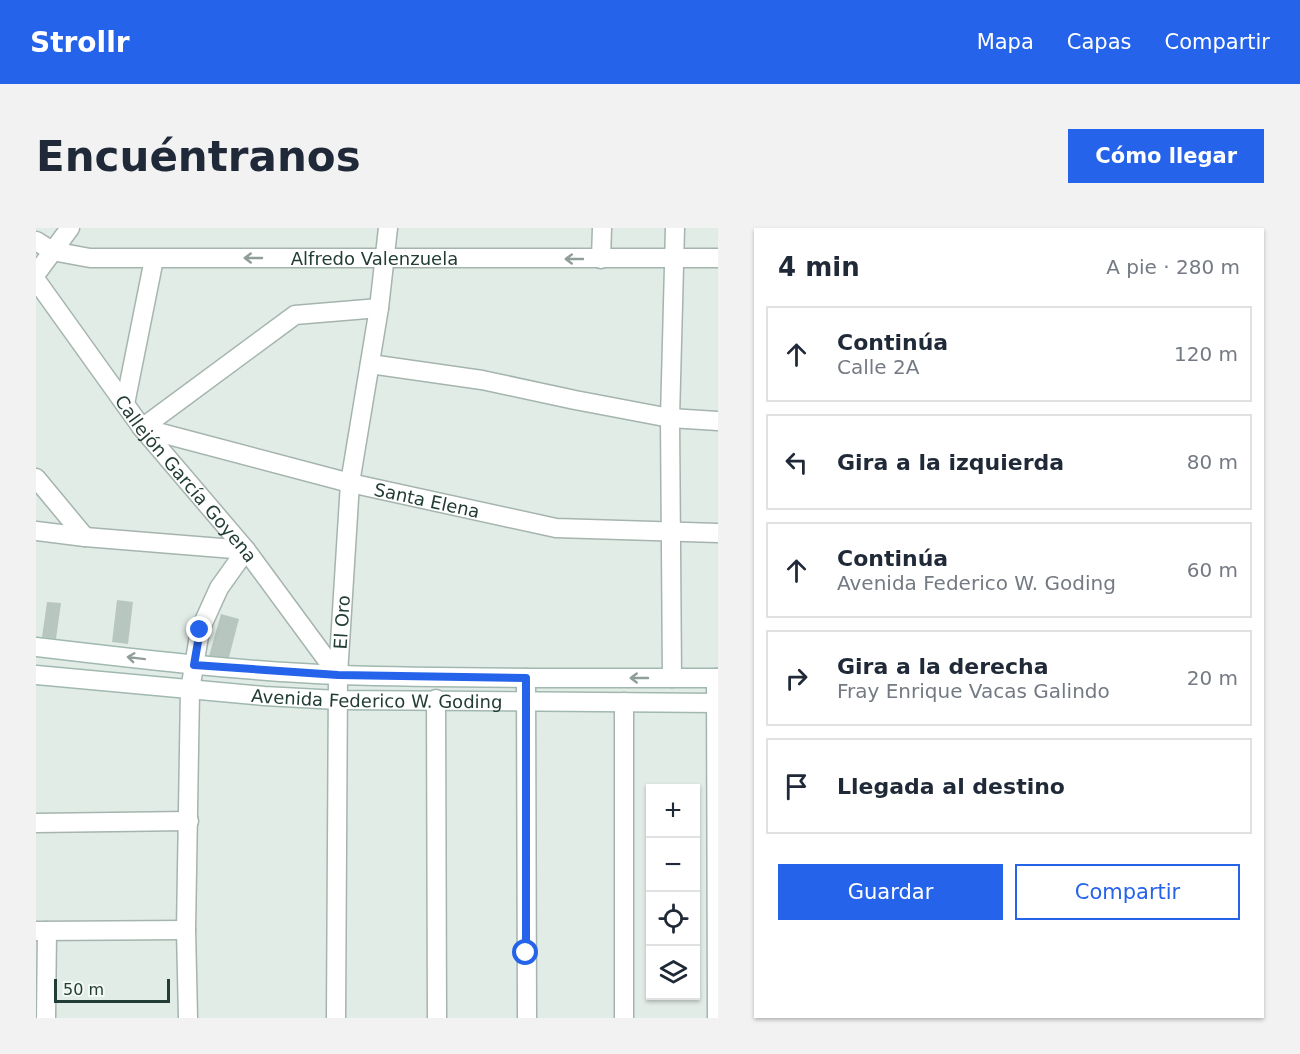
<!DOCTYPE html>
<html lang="es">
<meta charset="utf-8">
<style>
:root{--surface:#fff;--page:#f2f2f3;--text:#1f2937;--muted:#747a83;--line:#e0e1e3;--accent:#2563eb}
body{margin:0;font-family:"DejaVu Sans",sans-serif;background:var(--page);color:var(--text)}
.controls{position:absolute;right:18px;bottom:18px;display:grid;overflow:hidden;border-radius:0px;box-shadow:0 2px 4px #0004}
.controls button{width:54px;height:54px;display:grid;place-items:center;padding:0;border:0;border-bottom:2px solid var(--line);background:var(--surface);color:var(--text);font:30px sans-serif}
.scale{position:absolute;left:18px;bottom:15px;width:116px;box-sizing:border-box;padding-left:6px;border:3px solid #223d35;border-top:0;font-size:16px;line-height:21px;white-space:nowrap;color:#223d35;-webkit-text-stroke:4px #f2f9f5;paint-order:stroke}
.stop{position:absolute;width:18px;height:18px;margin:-14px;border:4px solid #2563eb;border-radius:50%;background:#fff}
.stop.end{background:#2563eb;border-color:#fff;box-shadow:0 2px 6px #0008}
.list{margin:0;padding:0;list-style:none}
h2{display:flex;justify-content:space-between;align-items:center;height:78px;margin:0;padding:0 24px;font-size:26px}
h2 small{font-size:20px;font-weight:400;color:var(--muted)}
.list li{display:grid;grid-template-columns:39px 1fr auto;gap:18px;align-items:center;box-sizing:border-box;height:96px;margin:0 12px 12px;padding:0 12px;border:2px solid var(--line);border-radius:0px}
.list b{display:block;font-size:22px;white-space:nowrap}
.list p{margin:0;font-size:20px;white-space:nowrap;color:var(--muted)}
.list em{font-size:20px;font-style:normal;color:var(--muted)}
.actions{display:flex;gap:12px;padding:18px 24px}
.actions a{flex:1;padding:14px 0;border:2px solid var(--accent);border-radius:0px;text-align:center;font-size:21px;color:var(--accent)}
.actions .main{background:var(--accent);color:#fff}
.icon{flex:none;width:33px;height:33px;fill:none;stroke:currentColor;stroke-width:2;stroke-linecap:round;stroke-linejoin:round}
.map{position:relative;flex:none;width:682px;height:790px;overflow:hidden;border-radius:0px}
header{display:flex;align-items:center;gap:36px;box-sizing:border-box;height:84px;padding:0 30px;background:var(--accent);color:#fff}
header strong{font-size:28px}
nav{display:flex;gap:33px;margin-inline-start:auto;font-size:21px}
.intro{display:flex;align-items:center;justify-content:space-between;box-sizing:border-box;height:144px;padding:0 36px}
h1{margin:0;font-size:42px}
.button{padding:15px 27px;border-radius:0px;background:var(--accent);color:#fff;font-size:21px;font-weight:700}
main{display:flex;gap:36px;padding:0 36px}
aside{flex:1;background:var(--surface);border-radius:0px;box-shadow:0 2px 4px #0004}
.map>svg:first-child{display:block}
.building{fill:#b7c7c0}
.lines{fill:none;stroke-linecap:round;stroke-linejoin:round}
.street-casing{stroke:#a5b4ae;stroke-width:21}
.secondary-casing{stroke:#a0b8af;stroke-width:21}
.street{stroke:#fff;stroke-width:18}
.secondary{stroke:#fff;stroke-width:18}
.oneway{stroke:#909e9a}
.route{stroke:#2563eb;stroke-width:8}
.labels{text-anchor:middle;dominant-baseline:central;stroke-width:6;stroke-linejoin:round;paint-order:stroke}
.street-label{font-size:18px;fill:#223d35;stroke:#f2f9f5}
</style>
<header>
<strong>Strollr</strong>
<nav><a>Mapa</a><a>Capas</a><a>Compartir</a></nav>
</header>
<div class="intro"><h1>Encuéntranos</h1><a class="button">Cómo llegar</a></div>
<main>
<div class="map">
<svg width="682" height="790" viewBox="0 0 682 790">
<rect width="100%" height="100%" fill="#e2ece7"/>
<g class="building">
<polygon points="81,372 97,374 92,416 76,414"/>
<polygon points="11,374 25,375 20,411 6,409"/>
<polygon points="185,386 203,391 192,433 173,428"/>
</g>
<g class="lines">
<g class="street-casing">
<g id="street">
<path id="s1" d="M 0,13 L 16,23 L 54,30 L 682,30"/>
<polyline points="565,31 566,0"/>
<polyline points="0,46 34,0"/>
<path id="s2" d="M 0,52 L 106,200 L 210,322 L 302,447"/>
<polyline points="334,136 446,152 539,172 634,190 682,193"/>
<polyline points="89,176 118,31"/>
<path id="s3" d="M 106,200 L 314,255 L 520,300 L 682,305"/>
<polyline points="106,200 259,87 343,80"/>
<polyline points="0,250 49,309"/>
<polyline points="0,303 49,309 210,322"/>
<polyline points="490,450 491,790"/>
<polyline points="636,450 634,190 639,0"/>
<polyline points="680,450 681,790"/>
<polyline points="400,471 401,790"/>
<polyline points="0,595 153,593"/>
<polyline points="0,703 150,702"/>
<polyline points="10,790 11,703"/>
<polyline points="152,790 150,702 154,462 164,402 183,360 210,322"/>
<path id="s4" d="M 300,790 L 302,447 L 314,255 L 343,80 L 352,0"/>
<polyline points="588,790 588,474"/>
</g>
</g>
<g class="secondary-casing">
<g id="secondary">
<path d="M 0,419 C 101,431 202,443 304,447 C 430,451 556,450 682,450"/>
<path id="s5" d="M 0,447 L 228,468 L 302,472 L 682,475"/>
</g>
</g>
<use href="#street" class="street"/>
<use href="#secondary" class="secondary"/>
</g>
<defs><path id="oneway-shaft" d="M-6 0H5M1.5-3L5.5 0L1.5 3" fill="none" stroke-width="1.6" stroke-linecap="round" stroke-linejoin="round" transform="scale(1.5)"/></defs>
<g class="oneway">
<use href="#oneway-shaft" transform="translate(217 30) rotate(180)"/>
<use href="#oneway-shaft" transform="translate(538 31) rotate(-180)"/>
<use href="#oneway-shaft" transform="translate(100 430) rotate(-173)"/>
<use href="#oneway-shaft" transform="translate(603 450) rotate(180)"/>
</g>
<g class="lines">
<polyline class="route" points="164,402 158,437 302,447 490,450 490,725"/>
</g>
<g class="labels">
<g class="street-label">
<text stroke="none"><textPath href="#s1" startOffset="342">Alfredo Valenzuela</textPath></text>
<text stroke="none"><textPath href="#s2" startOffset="249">Callejón García Goyena</textPath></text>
<text stroke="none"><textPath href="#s3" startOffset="294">Santa Elena</textPath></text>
<text stroke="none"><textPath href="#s4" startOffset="396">El Oro</textPath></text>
<text stroke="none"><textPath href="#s5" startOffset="342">Avenida Federico W. Goding</textPath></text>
</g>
</g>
</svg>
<div class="controls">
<button>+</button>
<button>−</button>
<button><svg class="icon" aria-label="locate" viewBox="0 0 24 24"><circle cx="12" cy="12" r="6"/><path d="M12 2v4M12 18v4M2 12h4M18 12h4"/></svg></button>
<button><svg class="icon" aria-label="layers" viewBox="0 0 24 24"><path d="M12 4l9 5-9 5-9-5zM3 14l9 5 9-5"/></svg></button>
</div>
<div class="scale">50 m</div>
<div class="stop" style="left:490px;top:725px"></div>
<div class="stop end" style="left:164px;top:402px"></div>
</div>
<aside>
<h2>4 min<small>A pie · 280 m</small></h2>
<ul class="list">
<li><svg class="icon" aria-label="ahead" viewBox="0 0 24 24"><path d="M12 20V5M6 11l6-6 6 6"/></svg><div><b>Continúa</b><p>Calle 2A</p></div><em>120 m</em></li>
<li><svg class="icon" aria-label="left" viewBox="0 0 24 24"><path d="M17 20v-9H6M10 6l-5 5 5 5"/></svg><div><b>Gira a la izquierda</b></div><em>80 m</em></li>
<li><svg class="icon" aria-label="ahead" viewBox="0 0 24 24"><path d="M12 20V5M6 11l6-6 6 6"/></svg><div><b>Continúa</b><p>Avenida Federico W. Goding</p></div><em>60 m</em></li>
<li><svg class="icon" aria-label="right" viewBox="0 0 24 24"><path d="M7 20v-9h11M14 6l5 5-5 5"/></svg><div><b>Gira a la derecha</b><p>Fray Enrique Vacas Galindo</p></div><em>20 m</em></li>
<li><svg class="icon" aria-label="arrive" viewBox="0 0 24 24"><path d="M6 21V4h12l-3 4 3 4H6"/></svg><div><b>Llegada al destino</b></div></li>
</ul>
<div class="actions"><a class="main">Guardar</a><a>Compartir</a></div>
</aside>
</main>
